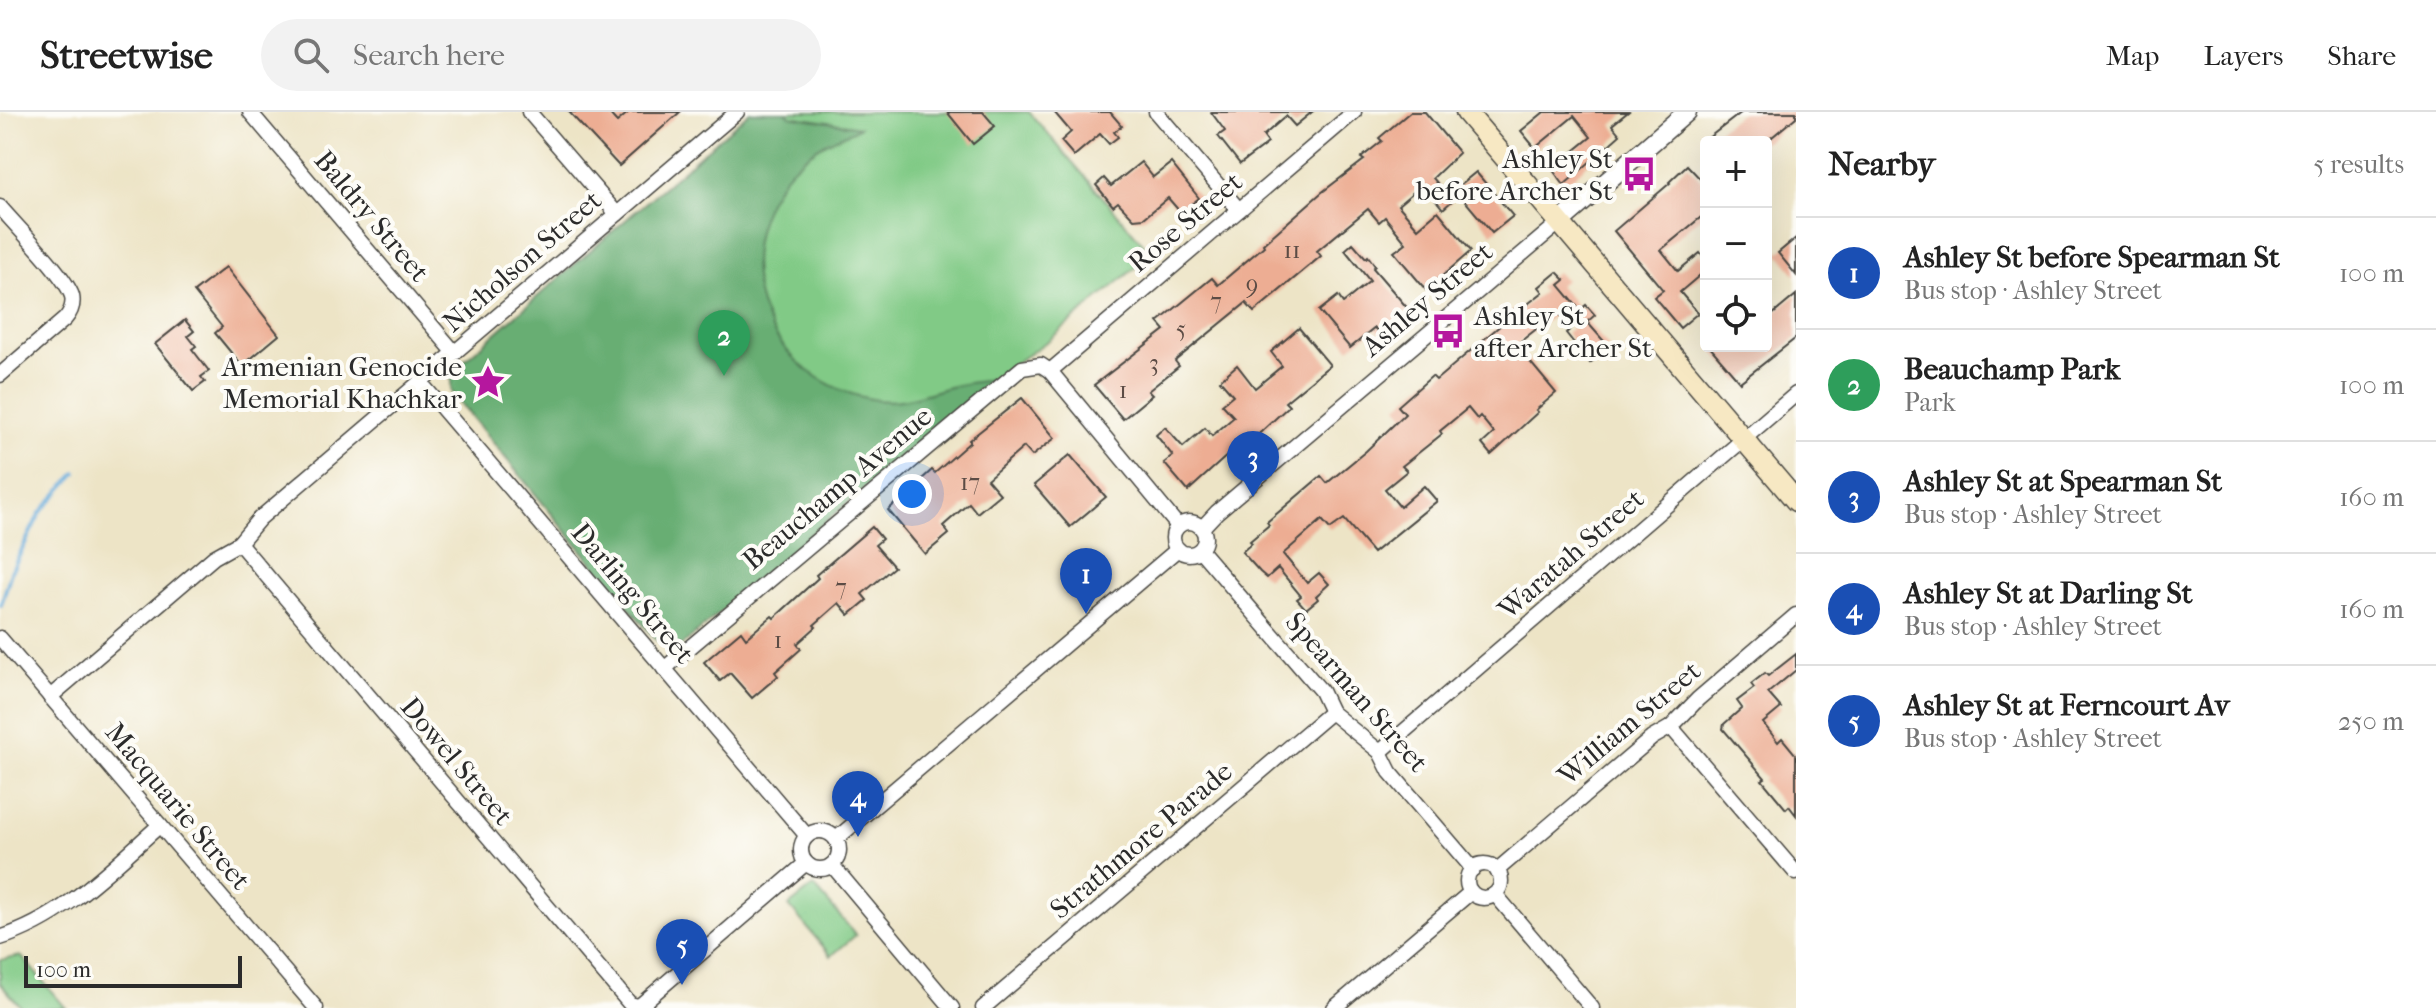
<!DOCTYPE html>
<meta charset="utf-8">
<style>
:root{--surface:#fff;--page:#f2f2f2;--text:#222;--muted:#767676;--line:#e0e0e0;--accent:#2563eb}
body{margin:0;font-family:"IM FELL French Canon",serif;background:var(--page);color:var(--text)}
.controls{position:absolute;right:24px;top:24px;display:grid;overflow:hidden;border-radius:8px;box-shadow:0 8px 32px #0002}
.controls button{width:72px;height:72px;display:grid;place-items:center;padding:0;border:0;border-bottom:2px solid var(--line);background:var(--surface);color:var(--text);font:40px sans-serif}
.scale{position:absolute;left:24px;bottom:20px;width:218px;box-sizing:border-box;padding-left:8px;border:4px solid #2b2b2b;border-top:0;font-size:22px;line-height:28px;white-space:nowrap;color:#2b2b2b;-webkit-text-stroke:6px #fdfcf7;paint-order:stroke}
.you{position:absolute;left:912px;top:382px;width:28px;height:28px;margin:-20px;border:6px solid #fff;border-radius:50%;background:#1a73e8;box-shadow:0 0 0 12px #1a73e833}
.badge{display:grid;place-items:center;width:52px;height:52px;border-radius:50%;background:var(--accent);color:#fff;font-size:26px;font-weight:700}
.pin{position:absolute;translate:-50% -66px;filter:drop-shadow(0 2px 4px #0008)}
.pin::after{content:'';position:absolute;top:42px;width:28px;height:24px;background:inherit;clip-path:polygon(0 0,100% 0,50% 100%)}
.list{margin:0;padding:0;list-style:none}
h2{display:flex;justify-content:space-between;align-items:center;height:104px;margin:0;padding:0 32px;font-size:34px}
h2 small{font-size:26px;font-weight:400;color:var(--muted)}
.list li{display:grid;grid-template-columns:52px 1fr auto;gap:24px;align-items:center;box-sizing:border-box;height:112px;padding:0 32px;border-top:2px solid var(--line)}
.list b{display:block;font-size:30px;white-space:nowrap}
.list p{margin:0;font-size:26px;white-space:nowrap;color:var(--muted)}
.list em{font-size:26px;font-style:normal;color:var(--muted)}
.icon{flex:none;width:44px;height:44px;fill:none;stroke:currentColor;stroke-width:2;stroke-linecap:round;stroke-linejoin:round}
.map{position:relative;flex:none;width:1796px;height:896px;overflow:hidden}
header{display:flex;align-items:center;gap:48px;box-sizing:border-box;height:112px;padding:0 40px;background:var(--surface);border-bottom:2px solid var(--line)}
header strong{font-size:38px}
nav{display:flex;gap:44px;margin-inline-start:auto;font-size:28px}
.search{width:560px;height:72px;background:var(--page);display:flex;align-items:center;gap:20px;box-sizing:border-box;padding:0 28px;border-radius:44px;color:var(--muted);font-size:30px}
main{display:flex}
aside{flex:1;background:var(--surface)}
.map>svg:first-child{display:block}
.green{fill:#81ca86;stroke:#567a58;stroke-width:2}
.forest{fill:#68ae73;stroke:#4a6c4f;stroke-width:2}
.lines{fill:none;stroke-linecap:round;stroke-linejoin:round}
.stream{stroke:#62a9d9;stroke-width:4}
.building{fill:#edad93}
.minor-casing{stroke:#484742;stroke-width:17}
.tertiary-casing{stroke:#484742;stroke-width:21}
.secondary-casing{stroke:#484742;stroke-width:23}
.minor{stroke:#fff;stroke-width:14}
.tertiary{stroke:#fff;stroke-width:18}
.secondary{stroke:#f7e8c3;stroke-width:20}
.labels{text-anchor:middle;dominant-baseline:central;stroke-width:8;stroke-linejoin:round;paint-order:stroke}
.number-label{font-size:24px;fill:#5c4c45}
.poi-label{font-size:28px;fill:#2b2b2b;stroke:#fdfcf7;text-anchor:end}
.street-label{font-size:28px;fill:#2b2b2b;stroke:#fdfcf7}
</style>
<header>
<strong>Streetwise</strong>
<div class="search"><svg class="icon" aria-label="search" viewBox="0 0 24 24"><circle cx="10" cy="10" r="6"/><path d="M15 15l6 6"/></svg>Search here</div>
<nav><a>Map</a><a>Layers</a><a>Share</a></nav>
</header>
<main>
<div class="map">
<svg width="1796" height="896" viewBox="0 0 1796 896">
<rect width="100%" height="100%" fill="#fdfcf7"/>
<filter id="ink" filterUnits="userSpaceOnUse"><feTurbulence type="fractalNoise" baseFrequency=".0125" numOctaves="2"/><feDisplacementMap in="SourceGraphic" scale="16" xChannelSelector="R" yChannelSelector="G"/><feConvolveMatrix kernelMatrix="1 2 1 2 8 2 1 2 1" color-interpolation-filters="sRGB"/></filter>
<filter id="wash" filterUnits="userSpaceOnUse"><feTurbulence type="fractalNoise" baseFrequency=".006" numOctaves="4" result="noise"/><feDisplacementMap in="SourceGraphic" scale="32" xChannelSelector="R" yChannelSelector="G"/><feGaussianBlur stdDeviation="1.8" result="paint"/><feColorMatrix in="noise" values="0 0 0 0 0 0 0 0 0 0 0 0 0 0 0 0 0 1.4 0 .05"/><feComposite in="paint" operator="in"/></filter>
<g filter="url(#wash)">
<rect width="100%" height="100%" fill="#ede4c6"/>
<g class="green">
<polygon points="750,0 1029,0 1152,142 1049,228 991,268 656,528 451,280 451,260"/>
<polygon points="814,774 856,823 831,844 789,794"/>
<polygon points="21,844 66,896 22,896 0,871 0,848"/>
</g>
<path class="forest" d="M 750,0 L 786,0 L 790,4 L 859,15 C 851,22 841,23 832,28 C 813,37 793,53 781,70 C 718,158 773,272 877,288 C 905,292 928,280 954,274 C 966,271 979,270 991,268 L 681,534 L 656,528 L 451,280 L 451,260 Z"/>
<g class="lines">
<polyline class="stream" points="1,493 11,460 40,401 76,361"/>
</g>
<g id="blocks">
<g class="building">
<polygon points="569,0 608,0 617,10 629,0 680,0 619,54"/>
<polygon points="947,0 983,0 995,14 973,32"/>
<polygon points="1054,0 1110,0 1122,14 1114,20 1118,25 1109,32 1100,22 1074,44 1061,29 1071,20"/>
<polygon points="1211,0 1312,0 1295,14 1286,4 1263,24 1268,31 1240,52 1218,24 1225,19"/>
<polygon points="1410,0 1425,0 1459,41 1433,66 1452,89 1443,97 1423,72 1398,93 1418,116 1438,99 1471,139 1426,178 1394,140 1406,131 1385,105 1379,110 1368,97 1317,139 1321,144 1254,200 1246,191 1175,249 1179,254 1148,279 1152,283 1123,307 1094,273 1165,218 1158,210 1179,193 1212,166 1218,173 1264,134 1263,132 1321,81 1364,48 1361,46 1382,29 1379,26"/>
<polygon points="1544,0 1628,0 1612,13 1620,23 1564,73 1552,57 1591,25 1574,4 1535,36 1521,19"/>
<polygon points="1742,0 1796,0 1796,5 1766,30 1703,30"/>
<polygon points="1141,50 1153,65 1171,51 1199,86 1181,101 1168,86 1144,106 1134,107 1118,90 1113,94 1096,73 1104,66 1111,74"/>
<polygon points="1687,53 1706,73 1706,101 1661,138 1678,159 1700,141 1706,149 1706,158 1680,180 1698,201 1680,216 1654,185 1663,178 1614,119 1670,71 1669,70"/>
<polygon points="1476,60 1513,104 1492,121 1455,77"/>
<polygon points="1796,126 1796,163 1778,141"/>
<polygon points="1353,131 1366,146 1368,144 1375,154 1373,156 1409,198 1380,222 1375,216 1350,236 1319,199 1338,184 1343,191 1370,169 1345,138"/>
<polygon points="226,155 279,223 242,254 215,221 222,215 194,180"/>
<polygon points="1557,160 1565,168 1559,173 1580,198 1586,193 1595,203 1587,210 1609,235 1590,251 1566,221 1572,216 1558,200 1516,233 1556,281 1536,298 1538,300 1500,335 1491,343 1482,332 1494,321 1480,304 1477,307 1468,296 1440,319 1442,322 1402,354 1407,359 1385,377 1400,395 1424,374 1437,389 1373,441 1344,407 1330,417 1322,408 1283,442 1307,471 1319,461 1329,472 1316,484 1318,487 1306,497 1297,487 1301,484 1278,456 1267,466 1260,460 1242,440 1252,431 1250,429 1269,413 1267,410 1321,364 1327,371 1366,339 1405,302 1398,294 1432,264 1436,268 1502,212 1500,209 1517,195 1520,198 1543,180 1539,175"/>
<polygon points="1796,183 1796,226 1740,270 1709,234 1766,234 1766,208"/>
<polygon points="185,208 194,219 188,224 196,234 192,237 209,259 201,265 205,270 193,279 155,232"/>
<polygon points="1299,216 1330,253 1285,290 1289,294 1250,330 1233,345 1230,341 1188,379 1164,351 1173,344 1156,323 1165,315 1183,335 1205,316 1212,324 1234,305 1222,292 1233,283 1220,268 1237,253 1255,276 1282,254 1271,240"/>
<polygon points="1022,286 1055,326 1032,344 1024,335 987,367 1000,382 977,401 969,391 943,414 949,422 925,442 888,398 932,358 935,361 970,330 969,328"/>
<polygon points="1070,343 1106,385 1070,415 1034,373"/>
<polygon points="872,415 882,427 875,433 894,455 862,482 867,488 849,503 839,491 814,513 816,515 797,532 801,537 775,560 778,564 752,586 730,561 720,569 704,550 741,519 746,526 772,504 774,506 818,466 816,463"/>
<polygon points="1796,542 1796,558 1768,581 1781,596 1763,611 1778,630 1782,626 1796,643 1796,703 1789,694 1786,697 1762,668 1765,666 1723,617 1724,612 1742,596 1737,589 1754,576 1751,572 1765,561 1768,564"/>
</g>
</g>
</g>
<g filter="url(#ink)">
<use href="#blocks" fill-opacity="0" stroke="#484742" stroke-width="2"/>
<g class="lines">
<g class="minor-casing">
<g id="minor">
<polyline points="250,0 455,241"/>
<polyline points="529,0 617,102"/>
<polyline points="1156,0 1239,98"/>
<path d="M 0,95 C 16,114 65,163 72,184 C 74,193 71,200 65,207 L 0,263"/>
<polyline points="1050,259 1354,0"/>
<polyline points="420,270 807,724"/>
<circle cx="1189" cy="426" r="16"/>
<polyline points="1202,416 1217,400 1560,110"/>
<polyline points="239,431 630,892 646,896"/>
<polyline points="1200,438 1321,579 1331,600 1380,640 1390,660 1473,757"/>
<polyline points="0,526 316,896"/>
<polyline points="664,557 1022,256 1041,253 1050,259 1178,414"/>
<polyline points="50,585 214,445 239,431 259,407 737,0"/>
<polyline points="1671,615 1796,761"/>
<polyline points="1380,640 1796,282"/>
<circle cx="820" cy="738" r="19"/>
<polyline points="836,727 1178,437"/>
<circle cx="1484" cy="769" r="17"/>
<polyline points="832,753 952,896"/>
<polyline points="1496,759 1652,626 1671,615 1698,587 1796,503"/>
<polyline points="1495,782 1592,896"/>
<path d="M 0,826 C 64,806 110,757 160,713"/>
<polyline points="637,896 806,751"/>
<polyline points="983,896 1331,600"/>
<polyline points="1334,896 1471,780"/>
</g>
</g>
<g class="tertiary-casing">
<polyline id="tertiary" points="1560,110 1687,0"/>
</g>
<g class="secondary-casing">
<polyline id="secondary" points="1466,0 1796,389"/>
</g>
<use href="#minor" class="minor"/>
<use href="#tertiary" class="tertiary"/>
<use href="#secondary" class="secondary"/>
</g>
</g>
<defs>
<g id="bus-bare" transform="scale(2.76)"><path d="M-5-6H5V4H4V6H2V4H-2V6H-4V4H-5ZM-3.5-4V0h7V-4ZM-3.5 1.2v1.5H-2V1.2ZM2 1.2v1.5H3.5V1.2Z" fill="#b5179e" stroke="#fdfcf7" stroke-width="2.5" paint-order="stroke"/></g>
<g id="sight-bare" transform="scale(2.76)"><path d="M0-6L1.8-2.2L6-1.7L2.9 1.2L3.7 5.4L0 3.3L-3.7 5.4L-2.9 1.2L-6-1.7L-1.8-2.2Z" fill="#b5179e" stroke="#fdfcf7" stroke-width="2.5" paint-order="stroke"/></g>
</defs>
<g fill-rule="evenodd">
<use href="#bus-bare" x="1639" y="62"/>
<use href="#bus-bare" x="1448" y="219"/>
<use href="#sight-bare" x="488" y="270"/>
</g>
<g class="labels">
<g class="number-label">
<text x="1292" y="138">11</text>
<text x="1252" y="173">9</text>
<text x="1216" y="189">7</text>
<text x="1181" y="217">5</text>
<text x="1154" y="251">3</text>
<text x="1123" y="278">1</text>
<text x="970" y="370">17</text>
<text x="841" y="475">7</text>
<text x="778" y="528">1</text>
</g>
<g class="poi-label">
<text x="1613" y="46">Ashley St<tspan x="1613" dy="32">before Archer St</tspan></text>
<text x="1474" y="203" text-anchor="start">Ashley St<tspan x="1474" dy="32">after Archer St</tspan></text>
<text x="462" y="254">Armenian Genocide<tspan x="462" dy="32">Memorial Khachkar</tspan></text>
</g>
<g class="street-label">
<text transform="translate(372 104) rotate(50)">Baldry Street</text>
<text transform="translate(1185 110) rotate(-40)">Rose Street</text>
<text transform="translate(522 149) rotate(-41)">Nicholson Street</text>
<text transform="translate(1427 187) rotate(-40)">Ashley Street</text>
<text transform="translate(837 376) rotate(-40)">Beauchamp Avenue</text>
<text transform="translate(1571 442) rotate(-41)">Waratah Street</text>
<text transform="translate(633 481) rotate(50)">Darling Street</text>
<text transform="translate(1357 580) rotate(49)">Spearman Street</text>
<text transform="translate(1629 611) rotate(-40)">William Street</text>
<text transform="translate(457 649) rotate(50)">Dowel Street</text>
<text transform="translate(178 694) rotate(50)">Macquarie Street</text>
<text transform="translate(1141 728) rotate(-40)">Strathmore Parade</text>
</g>
</g>
</svg>
<div class="controls">
<button>+</button>
<button>−</button>
<button><svg class="icon" aria-label="locate" viewBox="0 0 24 24"><circle cx="12" cy="12" r="6"/><path d="M12 2v4M12 18v4M2 12h4M18 12h4"/></svg></button>
</div>
<div class="scale">100 m</div>
<div class="you"></div>
<div class="pin badge" style="left:1086px;top:502px;background:#1a4fb4">1</div>
<div class="pin badge" style="left:724px;top:264px;background:#2e9e5b">2</div>
<div class="pin badge" style="left:1253px;top:385px;background:#1a4fb4">3</div>
<div class="pin badge" style="left:858px;top:725px;background:#1a4fb4">4</div>
<div class="pin badge" style="left:682px;top:873px;background:#1a4fb4">5</div>
</div>
<aside>
<h2>Nearby<small>5 results</small></h2>
<ul class="list">
<li><span class="badge" style="background:#1a4fb4">1</span><div><b>Ashley St before Spearman St</b><p>Bus stop · Ashley Street</p></div><em>100 m</em></li>
<li><span class="badge" style="background:#2e9e5b">2</span><div><b>Beauchamp Park</b><p>Park</p></div><em>100 m</em></li>
<li><span class="badge" style="background:#1a4fb4">3</span><div><b>Ashley St at Spearman St</b><p>Bus stop · Ashley Street</p></div><em>160 m</em></li>
<li><span class="badge" style="background:#1a4fb4">4</span><div><b>Ashley St at Darling St</b><p>Bus stop · Ashley Street</p></div><em>160 m</em></li>
<li><span class="badge" style="background:#1a4fb4">5</span><div><b>Ashley St at Ferncourt Av</b><p>Bus stop · Ashley Street</p></div><em>250 m</em></li>
</ul>
</aside>
</main>
